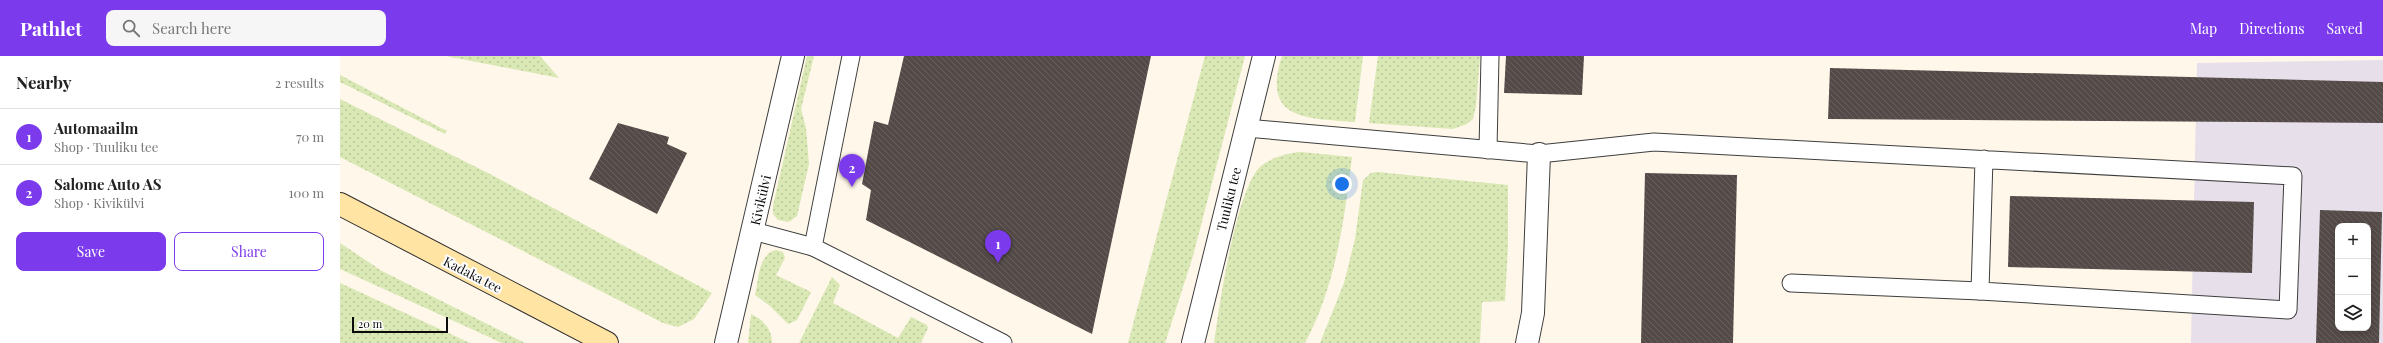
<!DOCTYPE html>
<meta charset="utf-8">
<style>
:root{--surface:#fff;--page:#f6f6f6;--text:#222;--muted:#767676;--line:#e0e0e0;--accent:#7c3aed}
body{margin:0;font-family:"Playfair Display",serif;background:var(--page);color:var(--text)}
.controls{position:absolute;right:12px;bottom:12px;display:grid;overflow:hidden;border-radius:8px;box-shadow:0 2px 6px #0003}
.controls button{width:36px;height:36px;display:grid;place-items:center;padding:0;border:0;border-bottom:1px solid var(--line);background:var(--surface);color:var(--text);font:20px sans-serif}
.scale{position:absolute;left:12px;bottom:10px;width:96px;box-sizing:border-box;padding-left:4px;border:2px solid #0b0b0b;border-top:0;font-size:11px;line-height:14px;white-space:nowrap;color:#0b0b0b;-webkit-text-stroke:3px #fff;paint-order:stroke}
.you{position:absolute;left:1002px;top:128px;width:14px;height:14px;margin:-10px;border:3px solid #fff;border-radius:50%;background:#1a73e8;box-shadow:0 0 0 6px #1a73e833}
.badge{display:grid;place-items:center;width:26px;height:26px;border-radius:50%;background:var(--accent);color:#fff;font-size:13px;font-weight:700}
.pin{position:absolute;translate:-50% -33px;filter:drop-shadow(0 1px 2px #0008)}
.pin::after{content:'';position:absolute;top:21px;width:14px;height:12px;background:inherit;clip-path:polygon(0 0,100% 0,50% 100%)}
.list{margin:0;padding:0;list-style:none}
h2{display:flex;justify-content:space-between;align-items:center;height:52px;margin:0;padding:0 16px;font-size:17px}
h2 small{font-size:13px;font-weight:400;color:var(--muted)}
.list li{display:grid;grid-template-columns:26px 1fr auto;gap:12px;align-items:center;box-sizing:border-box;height:56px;padding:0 16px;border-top:1px solid var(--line)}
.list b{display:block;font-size:15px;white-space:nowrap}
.list p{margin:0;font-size:13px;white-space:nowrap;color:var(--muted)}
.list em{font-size:13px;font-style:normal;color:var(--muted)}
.actions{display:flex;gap:8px;padding:12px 16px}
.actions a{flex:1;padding:9px 0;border:1px solid var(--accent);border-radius:8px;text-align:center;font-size:14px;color:var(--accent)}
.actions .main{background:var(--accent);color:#fff}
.icon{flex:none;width:22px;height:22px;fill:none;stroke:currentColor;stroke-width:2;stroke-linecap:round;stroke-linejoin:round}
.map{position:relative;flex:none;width:2043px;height:287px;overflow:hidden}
header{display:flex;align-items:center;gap:24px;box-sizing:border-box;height:56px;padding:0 20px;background:var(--accent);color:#fff}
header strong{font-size:19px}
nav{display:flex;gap:22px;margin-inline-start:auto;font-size:14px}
.search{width:280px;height:36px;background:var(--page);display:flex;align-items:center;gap:10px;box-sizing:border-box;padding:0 14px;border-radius:8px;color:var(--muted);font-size:15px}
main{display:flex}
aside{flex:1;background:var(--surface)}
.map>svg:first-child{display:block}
.industrial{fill:#e7dfea;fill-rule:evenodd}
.grass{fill:url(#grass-dots)}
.building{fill:url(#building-back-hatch);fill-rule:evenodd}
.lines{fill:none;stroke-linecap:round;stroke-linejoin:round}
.service-casing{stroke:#3e3e3e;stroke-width:19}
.minor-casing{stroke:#3e3e3e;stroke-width:24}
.secondary-casing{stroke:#2d2d2d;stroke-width:24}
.service{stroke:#fff;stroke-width:17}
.minor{stroke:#fff;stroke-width:22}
.secondary{stroke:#ffe4a4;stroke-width:22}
.labels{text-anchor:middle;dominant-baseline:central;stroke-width:4;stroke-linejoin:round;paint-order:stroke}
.street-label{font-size:13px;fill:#0b0b0b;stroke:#fff}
</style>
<header>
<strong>Pathlet</strong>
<div class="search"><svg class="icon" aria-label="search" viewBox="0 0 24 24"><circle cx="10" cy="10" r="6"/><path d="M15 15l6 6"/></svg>Search here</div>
<nav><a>Map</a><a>Directions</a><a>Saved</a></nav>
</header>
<main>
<aside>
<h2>Nearby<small>2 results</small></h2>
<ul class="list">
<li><span class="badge">1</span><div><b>Automaailm</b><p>Shop · Tuuliku tee</p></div><em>70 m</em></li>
<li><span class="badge">2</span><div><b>Salome Auto AS</b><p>Shop · Kivikülvi</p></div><em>100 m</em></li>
</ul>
<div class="actions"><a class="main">Save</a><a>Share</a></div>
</aside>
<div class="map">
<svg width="2043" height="287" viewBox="0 0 2043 287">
<defs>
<pattern id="grass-dots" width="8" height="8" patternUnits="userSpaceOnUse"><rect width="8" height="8" fill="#d9e8b4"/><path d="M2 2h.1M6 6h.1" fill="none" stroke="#b9c699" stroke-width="1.8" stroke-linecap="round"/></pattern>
<pattern id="building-back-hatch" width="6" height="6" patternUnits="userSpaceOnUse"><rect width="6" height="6" fill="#544a48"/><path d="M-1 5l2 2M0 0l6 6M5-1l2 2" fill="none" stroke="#68605e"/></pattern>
</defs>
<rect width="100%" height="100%" fill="#fff7e9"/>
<path class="industrial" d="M 2043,4 L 2043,287 L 1851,287 L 1857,7 ZM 1998,170 L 2028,170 L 2028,272 L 1998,272 Z"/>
<g class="grass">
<polygon points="106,0 200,0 219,22"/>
<polygon points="467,0 474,0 461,53 466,72 469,108 457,160 449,166 438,164 433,158 433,150"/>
<polygon points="865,0 905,0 853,200 825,287 788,287"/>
<path d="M 942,0 L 1023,0 L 1015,66 C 967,62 921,65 942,0 Z"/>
<polygon points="1038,0 1140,0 1136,50 1133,63 1127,68 1113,73 1029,67"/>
<polygon points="0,19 107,75 105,78 0,26"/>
<polygon points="0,43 146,116 372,237 354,263 338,271 323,267 0,101"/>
<path d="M 961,96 L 1012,101 C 1004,165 996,229 965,287 L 874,287 C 879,251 896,132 921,110 C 933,101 947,97 961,96 Z"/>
<polygon points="1037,116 1168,129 1168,189 1165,245 1142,246 1140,287 980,287 1004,227 1015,183 1023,124 1031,117"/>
<polygon points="0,187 42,215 185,287 162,287 0,213"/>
<path d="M 437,194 L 443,196 L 445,202 L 436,219 L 471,236 L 457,264 L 448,268 L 430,250 L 415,239 C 419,223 418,197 437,194 Z"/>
<polygon points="492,221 500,229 493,247 558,282 571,261 587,269 588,272 581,287 459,287"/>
<polygon points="0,227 130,287 0,287"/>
<path d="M 411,258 C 424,264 432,273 432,287 L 408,287 Z"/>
</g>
<g class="building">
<polygon points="564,0 811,0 752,278 526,164 531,134 522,128 534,65 548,69"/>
<polygon points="1166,0 1244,0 1242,39 1164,37"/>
<polygon points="1490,12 2043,26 2043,67 1488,63"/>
<polygon points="278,67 329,81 327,88 347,97 317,158 249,123"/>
<polygon points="1305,117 1397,119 1393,287 1301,287"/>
<polygon points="1670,140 1914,146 1912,217 1668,211"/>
<path d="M 1980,154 L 2042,156 L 2039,287 L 1976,287 ZM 1998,170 L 2028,170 L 2028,272 L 1998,272 Z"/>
</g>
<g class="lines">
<g class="service-casing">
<g id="service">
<polyline points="511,0 473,191 663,287"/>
<polyline points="906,72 1199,98 1314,86 1953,120 1948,254 1640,235 1644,103"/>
<polyline points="1148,94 1150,0"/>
<polyline points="413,175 473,191"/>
<polyline points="1451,227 1640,235"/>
</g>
</g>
<g class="minor-casing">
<g id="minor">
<polyline points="386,287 453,0"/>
<polyline points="853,287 924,0"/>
<polyline points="1187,287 1193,257 1199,98"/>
</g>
</g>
<g class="secondary-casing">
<polyline id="secondary" points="0,148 267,287"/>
</g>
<use href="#service" class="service"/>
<use href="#minor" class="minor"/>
<use href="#secondary" class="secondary"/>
</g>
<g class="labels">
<g class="street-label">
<text transform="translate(888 143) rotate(-76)">Tuuliku tee</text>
<text transform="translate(420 144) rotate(-77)">Kivikülvi</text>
<text transform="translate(133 218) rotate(27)">Kadaka tee</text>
</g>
</g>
</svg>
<div class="controls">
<button>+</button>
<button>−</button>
<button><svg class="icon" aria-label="layers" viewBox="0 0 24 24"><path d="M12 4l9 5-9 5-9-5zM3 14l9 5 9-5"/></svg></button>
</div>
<div class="scale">20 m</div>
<div class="you"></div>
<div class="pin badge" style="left:658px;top:207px">1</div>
<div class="pin badge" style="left:512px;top:131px">2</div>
</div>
</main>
